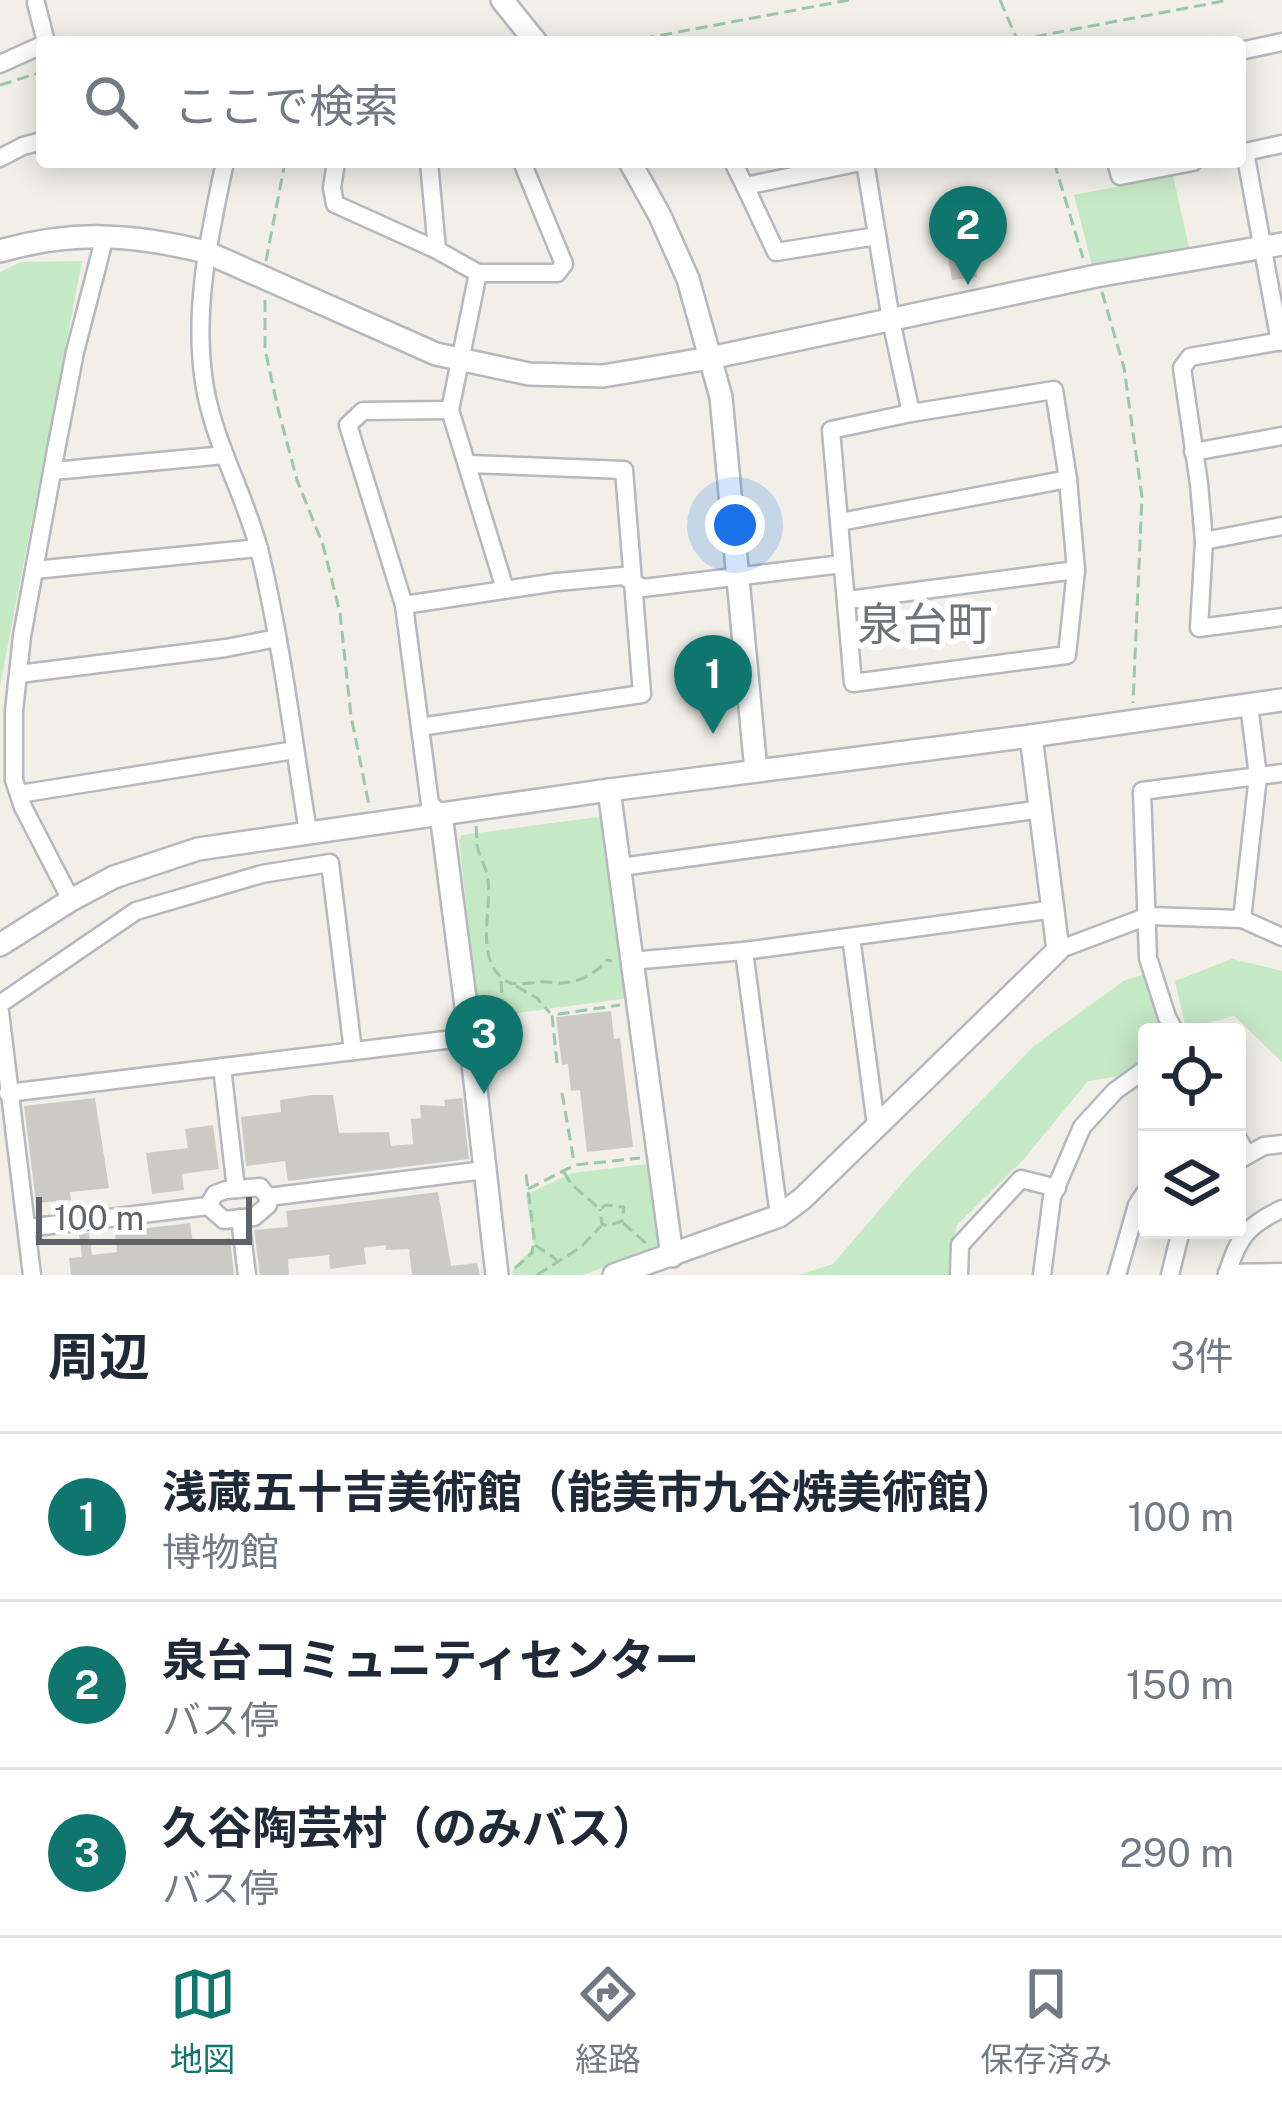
<!DOCTYPE html>
<html lang="ja">
<meta charset="utf-8">
<style>
:root{--surface:#fff;--page:#f6f6f7;--text:#1f2937;--muted:#747a83;--line:#e0e1e3;--accent:#0f766e}
body{margin:0;font-family:"Public Sans","Noto Sans JP",sans-serif;background:var(--page);color:var(--text)}
.controls{position:absolute;right:36px;bottom:36px;display:grid;overflow:hidden;border-radius:12px;box-shadow:0 6px 30px #0003}
.controls button{width:108px;height:108px;display:grid;place-items:center;padding:0;border:0;border-bottom:3px solid var(--line);background:var(--surface);color:var(--text);font:60px sans-serif}
.scale{position:absolute;left:36px;bottom:30px;width:216px;box-sizing:border-box;padding-left:12px;border:6px solid #5f6368;border-top:0;font-size:33px;line-height:42px;white-space:nowrap;color:#5f6368;-webkit-text-stroke:9px #fff;paint-order:stroke}
.you{position:absolute;left:735px;top:525px;width:42px;height:42px;margin:-30px;border:9px solid #fff;border-radius:50%;background:#1a73e8;box-shadow:0 0 0 18px #1a73e833}
.badge{display:grid;place-items:center;width:78px;height:78px;border-radius:50%;background:var(--accent);color:#fff;font-size:39px;font-weight:700}
.pin{position:absolute;translate:-50% -99px;filter:drop-shadow(0 3px 6px #0008)}
.pin::after{content:'';position:absolute;top:63px;width:42px;height:36px;background:inherit;clip-path:polygon(0 0,100% 0,50% 100%)}
.list{margin:0;padding:0;list-style:none}
h2{display:flex;justify-content:space-between;align-items:center;height:156px;margin:0;padding:0 48px;font-size:51px}
h2 small{font-size:39px;font-weight:400;color:var(--muted)}
.list li{display:grid;grid-template-columns:78px 1fr auto;gap:36px;align-items:center;box-sizing:border-box;height:168px;padding:0 48px;border-top:3px solid var(--line)}
.list b{display:block;font-size:45px;white-space:nowrap}
.list p{margin:0;font-size:39px;white-space:nowrap;color:var(--muted)}
.list em{font-size:39px;font-style:normal;color:var(--muted)}
.icon{flex:none;width:66px;height:66px;fill:none;stroke:currentColor;stroke-width:2;stroke-linecap:round;stroke-linejoin:round}
.map{position:relative;flex:none;width:1282px;height:1275px;overflow:hidden}
.search{position:absolute;background:var(--surface);box-shadow:0 6px 30px #0003;left:36px;right:36px;top:36px;height:132px;display:flex;align-items:center;gap:30px;box-sizing:border-box;padding:0 42px;border-radius:12px;color:var(--muted);font-size:45px}
.sheet{height:660px;background:var(--surface)}
nav{display:flex;justify-content:space-around;align-items:center;box-sizing:border-box;height:168px;border-top:3px solid var(--line);background:var(--surface);font-size:33px;color:var(--muted)}
nav a{display:grid;justify-items:center;gap:6px}
nav .on{color:var(--accent)}
.map>svg:first-child{display:block}
.green{fill:#c5e8c5}
.building{fill:#cccac5}
.lines{fill:none;stroke-linecap:round;stroke-linejoin:round}
.minor-casing{stroke:#b5b8bc;stroke-width:21}
.tertiary-casing{stroke:#b5b8bc;stroke-width:26}
.path{stroke:#9cc7a9;stroke-width:3;stroke-dasharray:12 6;stroke-linecap:butt}
.minor{stroke:#fff;stroke-width:16}
.tertiary{stroke:#fff;stroke-width:21}
.labels{text-anchor:middle;dominant-baseline:central;stroke-width:12;stroke-linejoin:round;paint-order:stroke}
.quarter-label{font-size:45px;fill:#70757a;stroke:#fff}
</style>
<div class="map">
<svg width="1282" height="1275" viewBox="0 0 1282 1275">
<rect width="100%" height="100%" fill="#f1efe8"/>
<g class="green">
<polygon points="1173,176 1189,247 1092,265 1074,195"/>
<polygon points="82,261 0,686 0,272 21,262"/>
<polygon points="598,817 604,820 629,998 479,1018 459,840 462,835"/>
<polygon points="1232,959 1282,971 1282,1062 1234,1016 1186,1029 1175,981"/>
<polygon points="1150,973 1153,978 1159,1032 1147,1032 1147,1057 1119,1076 1088,1081 1023,1160 956,1226 953,1275 799,1275 833,1264 911,1173 1034,1046 1125,980"/>
<polygon points="647,1164 652,1168 661,1246 583,1275 512,1275 514,1267 534,1247 526,1195 572,1173"/>
</g>
<g class="building">
<polygon points="982,191 993,253 974,256 977,277 952,280 944,234 957,232 950,196"/>
<polygon points="611,1011 614,1039 620,1038 633,1147 587,1152 580,1090 571,1091 568,1064 562,1065 556,1017"/>
<polygon points="312,1095 333,1095 339,1133 389,1132 391,1146 413,1144 411,1119 421,1118 420,1105 445,1106 444,1100 462,1098 469,1159 288,1181 285,1161 246,1166 241,1117 281,1112 280,1100"/>
<polygon points="95,1098 109,1188 70,1192 71,1200 36,1203 24,1106"/>
<polygon points="213,1125 219,1169 182,1174 184,1190 152,1194 146,1153 188,1148 185,1129"/>
<polygon points="438,1192 451,1266 477,1263 480,1275 412,1275 409,1249 386,1250 386,1245 364,1248 366,1264 330,1269 329,1255 288,1259 289,1275 260,1275 254,1230 288,1227 286,1211"/>
<polygon points="190,1223 193,1243 230,1238 234,1275 71,1275 69,1258 82,1257 79,1235 89,1233 92,1255 117,1252 115,1232"/>
</g>
<g class="lines">
<g class="minor-casing">
<g id="minor">
<polyline points="36,3 46,42"/>
<polyline points="1240,51 1282,42"/>
<polyline points="0,64 42,45"/>
<polyline points="1245,152 1280,342"/>
<polyline points="1240,153 1282,144"/>
<polyline points="0,158 23,146 42,141"/>
<path d="M 225,162 C 209,236 192,313 205,388 C 215,445 246,497 260,553 C 282,645 293,739 308,832"/>
<polyline points="336,162 332,188 335,204 437,250"/>
<polyline points="429,162 437,250 478,273 450,410 505,589"/>
<polyline points="733,162 745,186 861,162"/>
<polyline points="865,162 891,320 911,413"/>
<polyline points="1116,162 1120,176 1193,162"/>
<polyline points="745,186 776,252 877,236"/>
<polyline points="478,273 557,273 564,264 522,162"/>
<polyline points="1282,341 1190,357 1182,368 1199,484 1204,541 1199,628 1282,617"/>
<polygon points="1054,390 1068,479 1076,570 1067,655 853,683 831,430 911,413"/>
<polyline points="1193,452 1282,436"/>
<polyline points="53,471 225,455"/>
<polyline points="840,522 1068,479"/>
<polyline points="1204,541 1282,526"/>
<polyline points="34,570 259,548"/>
<polyline points="848,600 1076,570"/>
<polyline points="404,605 348,425 363,411 450,410"/>
<polyline points="19,674 226,648 277,638"/>
<polyline points="420,727 642,694 624,470 468,464"/>
<polyline points="19,794 295,750"/>
<polyline points="441,814 430,804 404,605 557,582 623,576 643,588 842,564"/>
<polyline points="621,867 1042,809"/>
<polyline points="71,900 23,807 14,780 14,711 22,636 56,450 75,352 105,236"/>
<polyline points="1242,919 1258,776 1249,705"/>
<polyline points="851,937 876,1125"/>
<polyline points="1058,950 1148,916 1242,919 1282,937"/>
<polyline points="744,951 779,1216"/>
<polyline points="631,961 744,951 1055,909"/>
<polyline points="0,1004 136,911 262,874 330,863 353,1051"/>
<polyline points="0,1012 32,1275"/>
<polyline points="1175,1032 1167,1017 1148,958 1142,791 1282,773"/>
<polyline points="222,1067 236,1189"/>
<polyline points="8,1093 470,1037"/>
<polyline points="1237,1137 1247,1155"/>
<polyline points="1237,1161 1264,1146 1282,1144"/>
<polyline points="268,1197 485,1170"/>
<polyline points="240,1218 247,1275"/>
<polyline points="27,1228 208,1206 215,1194 226,1190 260,1187 268,1197 268,1205 254,1217 224,1220 208,1206"/>
<polyline points="1227,1273 1282,1272"/>
<polyline points="959,1275 960,1245 1021,1179 1057,1188"/>
<polyline points="1042,1275 1052,1197 1082,1127 1115,1091 1147,1068"/>
<polyline points="1117,1275 1137,1205 1147,1190"/>
<polyline points="1170,1275 1181,1230"/>
<path d="M 1227,1275 C 1237,1239 1247,1225 1282,1209"/>
</g>
</g>
<g class="tertiary-casing">
<g id="tertiary">
<polyline points="502,0 536,42"/>
<polyline points="630,162 660,216 688,279 721,397 756,771"/>
<path d="M 0,251 C 73,230 133,234 206,252 L 436,354 L 529,374 L 603,376 L 710,358 L 1096,276 L 1282,244"/>
<polyline points="609,790 672,1256"/>
<polyline points="441,814 470,1037 497,1275"/>
<polyline points="0,945 71,900 114,877 198,849 609,790 1031,736 1282,700"/>
<polyline points="614,1275 779,1216 802,1199 1058,950 1031,736"/>
</g>
</g>
<g class="path">
<polyline points="1000,0 1016,37"/>
<polyline points="1017,40 1229,0"/>
<polyline points="625,42 849,0"/>
<polyline points="0,85 42,72"/>
<polyline points="1054,162 1083,258"/>
<polyline points="266,261 285,162"/>
<polyline points="1102,292 1124,368 1142,497 1133,703"/>
<polyline points="265,300 265,349 278,409 297,480 323,545 340,613 351,716 369,805"/>
<path d="M 476,826 C 477,832 476,839 477,845 C 479,857 487,868 488,881 C 492,911 475,956 503,979 C 514,989 535,980 548,982 C 571,986 592,978 607,960 L 612,961"/>
<polyline points="501,981 503,1009"/>
<polyline points="516,986 537,998 550,1013"/>
<polyline points="557,1063 552,1015 620,1005"/>
<polyline points="562,1093 574,1162"/>
<polyline points="564,1172 571,1184 600,1209 606,1205 624,1207 622,1221 608,1226 602,1224 600,1209"/>
<polyline points="528,1189 575,1165 640,1158"/>
<polyline points="623,1223 647,1244"/>
<polyline points="535,1245 557,1260"/>
<polyline points="515,1268 532,1253 534,1237 526,1174"/>
<polyline points="537,1275 581,1247 601,1226"/>
</g>
<use href="#minor" class="minor"/>
<use href="#tertiary" class="tertiary"/>
</g>
<g class="labels">
<g class="quarter-label">
<text x="925" y="623">泉台町</text>
</g>
</g>
</svg>
<div class="controls">
<button><svg class="icon" aria-label="locate" viewBox="0 0 24 24"><circle cx="12" cy="12" r="6"/><path d="M12 2v4M12 18v4M2 12h4M18 12h4"/></svg></button>
<button><svg class="icon" aria-label="layers" viewBox="0 0 24 24"><path d="M12 4l9 5-9 5-9-5zM3 14l9 5 9-5"/></svg></button>
</div>
<div class="scale">100 m</div>
<div class="you"></div>
<div class="pin badge" style="left:713px;top:734px">1</div>
<div class="pin badge" style="left:968px;top:285px">2</div>
<div class="pin badge" style="left:484px;top:1094px">3</div>
<div class="search"><svg class="icon" aria-label="search" viewBox="0 0 24 24"><circle cx="10" cy="10" r="6"/><path d="M15 15l6 6"/></svg>ここで検索</div>
</div>
<section class="sheet">
<h2>周辺<small>3件</small></h2>
<ul class="list">
<li><span class="badge">1</span><div><b>浅蔵五十吉美術館（能美市九谷焼美術館）</b><p>博物館</p></div><em>100 m</em></li>
<li><span class="badge">2</span><div><b>泉台コミュニティセンター</b><p>バス停</p></div><em>150 m</em></li>
<li><span class="badge">3</span><div><b>久谷陶芸村（のみバス）</b><p>バス停</p></div><em>290 m</em></li>
</ul>
</section>
<nav>
<a class="on"><svg class="icon" aria-label="map" viewBox="0 0 24 24"><path d="M3 6l6-2 6 2 6-2v14l-6 2-6-2-6 2zM9 4v14M15 6v14"/></svg>地図</a>
<a><svg class="icon" aria-label="directions" viewBox="0 0 24 24"><path d="M12 3l9 9-9 9-9-9zM9 14v-3h6M13 9l2 2-2 2"/></svg>経路</a>
<a><svg class="icon" aria-label="saved" viewBox="0 0 24 24"><path d="M7 4h10v16l-5-4-5 4z"/></svg>保存済み</a>
</nav>
